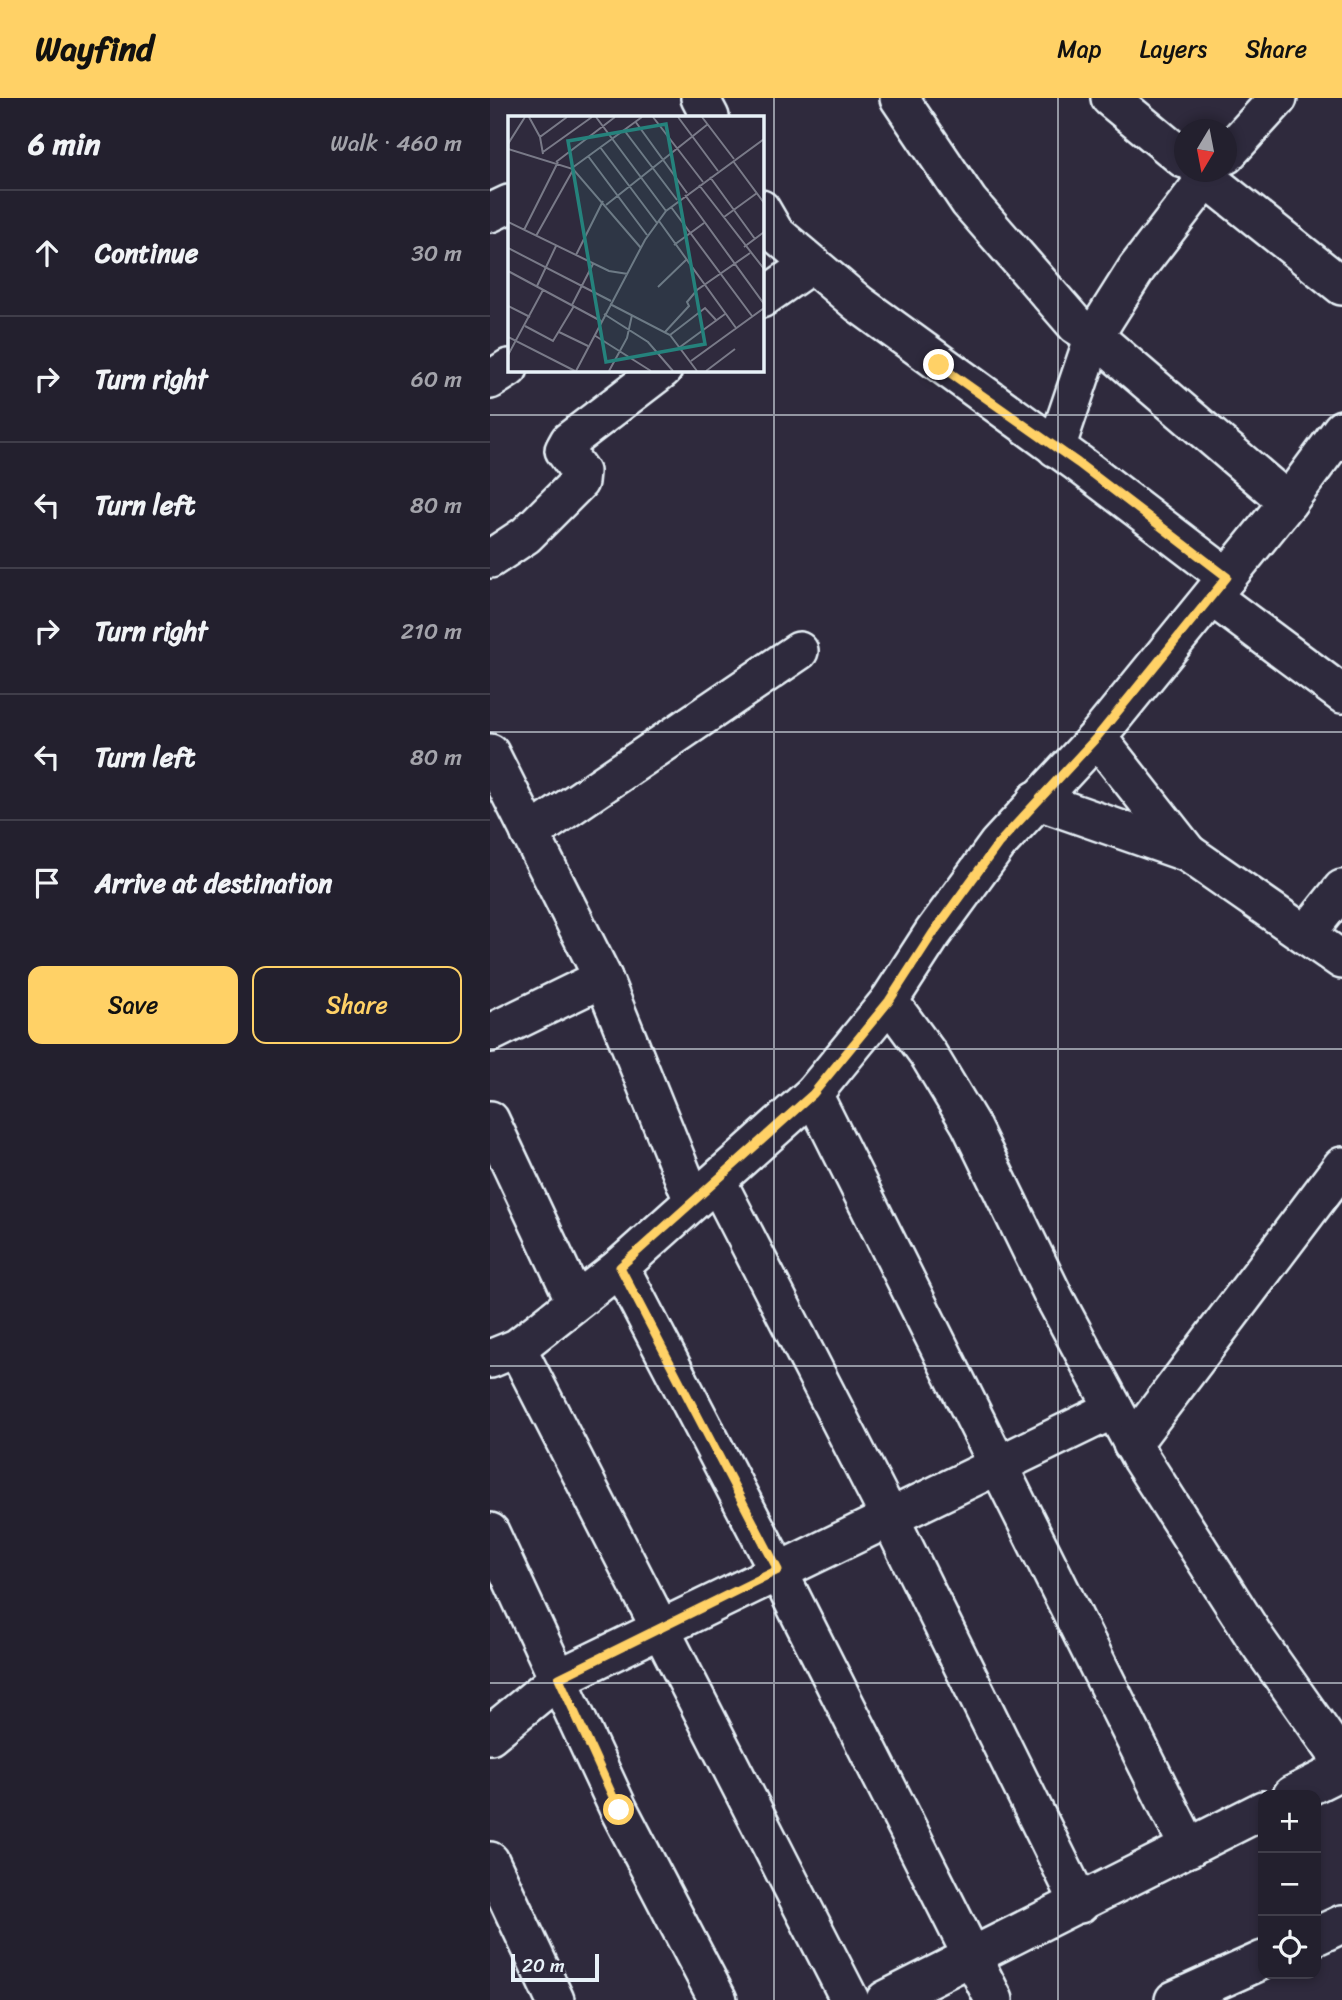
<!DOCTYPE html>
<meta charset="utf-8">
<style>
:root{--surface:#23202e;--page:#2b2836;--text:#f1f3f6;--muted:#a3a3aa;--line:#403e4a;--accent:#ffd166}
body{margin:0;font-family:Sriracha,sans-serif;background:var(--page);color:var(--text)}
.controls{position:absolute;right:21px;bottom:21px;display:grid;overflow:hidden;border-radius:14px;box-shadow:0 4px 10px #0003}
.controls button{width:63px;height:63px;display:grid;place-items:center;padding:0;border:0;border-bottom:2px solid var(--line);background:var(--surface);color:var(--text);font:35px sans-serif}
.compass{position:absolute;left:684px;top:21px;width:63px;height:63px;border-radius:50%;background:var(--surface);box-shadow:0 4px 10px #0003;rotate:190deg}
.scale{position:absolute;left:21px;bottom:18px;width:88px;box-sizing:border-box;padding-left:7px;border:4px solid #e8f1f8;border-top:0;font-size:19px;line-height:24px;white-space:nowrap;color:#e8f1f8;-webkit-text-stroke:5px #2f2a3d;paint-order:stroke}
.stop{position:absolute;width:21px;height:21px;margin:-16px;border:5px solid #ffd166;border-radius:50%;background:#fff}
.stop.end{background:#ffd166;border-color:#fff;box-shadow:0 2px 7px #0008}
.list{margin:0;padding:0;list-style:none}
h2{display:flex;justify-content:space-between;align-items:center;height:91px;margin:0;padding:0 28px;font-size:30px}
h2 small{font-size:23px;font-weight:400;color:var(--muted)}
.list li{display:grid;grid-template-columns:46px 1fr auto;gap:21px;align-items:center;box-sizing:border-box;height:126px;padding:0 28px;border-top:2px solid var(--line)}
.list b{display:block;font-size:26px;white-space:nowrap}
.list em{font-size:23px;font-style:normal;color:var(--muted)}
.actions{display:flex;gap:14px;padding:21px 28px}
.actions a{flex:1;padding:16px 0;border:2px solid var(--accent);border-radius:14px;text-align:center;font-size:24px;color:var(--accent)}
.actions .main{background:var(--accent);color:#111}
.icon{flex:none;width:38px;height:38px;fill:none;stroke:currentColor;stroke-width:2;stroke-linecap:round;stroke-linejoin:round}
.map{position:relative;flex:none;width:852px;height:1902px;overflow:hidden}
header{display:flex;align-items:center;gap:42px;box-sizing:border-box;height:98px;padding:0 35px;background:var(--accent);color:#111}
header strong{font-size:33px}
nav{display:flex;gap:38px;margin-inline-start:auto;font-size:24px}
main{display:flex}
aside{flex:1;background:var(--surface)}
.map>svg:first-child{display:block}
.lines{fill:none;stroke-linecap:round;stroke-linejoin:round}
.minor-casing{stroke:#e8f1f8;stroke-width:42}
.minor{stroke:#2f2a3d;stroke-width:37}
.route{stroke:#ffd166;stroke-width:9}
.grid{fill:none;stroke:#e8f1f8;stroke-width:2;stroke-opacity:0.55}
.inset-road{fill:none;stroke:#797a88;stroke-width:2}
.view{fill:#25827c;fill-opacity:0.15;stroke:#25827c;stroke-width:3.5}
.inset-edge{fill:none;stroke:#e8f1f8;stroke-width:3.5}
</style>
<header>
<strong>Wayfind</strong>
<nav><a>Map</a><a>Layers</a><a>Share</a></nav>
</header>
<main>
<aside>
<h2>6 min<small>Walk · 460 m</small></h2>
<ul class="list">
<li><svg class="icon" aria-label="ahead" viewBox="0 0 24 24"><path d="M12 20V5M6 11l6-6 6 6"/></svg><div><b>Continue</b></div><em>30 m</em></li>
<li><svg class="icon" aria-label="right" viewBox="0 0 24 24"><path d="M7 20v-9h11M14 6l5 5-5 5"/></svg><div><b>Turn right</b></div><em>60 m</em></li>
<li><svg class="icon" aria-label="left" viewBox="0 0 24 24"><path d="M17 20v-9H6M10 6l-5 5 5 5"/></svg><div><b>Turn left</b></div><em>80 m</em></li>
<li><svg class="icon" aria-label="right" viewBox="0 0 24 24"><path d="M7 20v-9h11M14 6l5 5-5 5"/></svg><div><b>Turn right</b></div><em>210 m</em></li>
<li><svg class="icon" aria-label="left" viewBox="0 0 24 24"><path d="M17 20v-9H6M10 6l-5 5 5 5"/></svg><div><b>Turn left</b></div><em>80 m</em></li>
<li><svg class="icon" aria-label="arrive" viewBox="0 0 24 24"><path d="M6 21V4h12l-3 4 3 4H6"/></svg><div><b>Arrive at destination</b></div></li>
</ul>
<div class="actions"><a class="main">Save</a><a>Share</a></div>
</aside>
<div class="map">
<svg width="852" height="1902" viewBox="0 0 852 1902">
<rect width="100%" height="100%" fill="#2f2a3d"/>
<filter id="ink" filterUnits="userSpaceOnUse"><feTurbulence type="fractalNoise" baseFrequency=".0143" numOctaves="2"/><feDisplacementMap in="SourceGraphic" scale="14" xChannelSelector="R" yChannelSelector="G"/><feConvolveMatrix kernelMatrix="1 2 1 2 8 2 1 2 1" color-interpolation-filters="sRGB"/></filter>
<g filter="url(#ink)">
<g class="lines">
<g class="minor-casing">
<g id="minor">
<polyline points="210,0 220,19"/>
<polyline points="409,0 479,104 586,227 604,238 798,404"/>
<polyline points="620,0 694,61"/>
<polyline points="736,57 788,0"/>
<polyline points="709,74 852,188"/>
<polyline points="271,111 285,135 369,206 588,365 737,479"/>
<polyline points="0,115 19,106"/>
<polyline points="271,201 320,167"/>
<polyline points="0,282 19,270"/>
<polyline points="566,350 604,238 647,170 721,74"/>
<polyline points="0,461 36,437 89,384 90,374 74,352 79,343 173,271"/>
<polyline points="722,499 852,596"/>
<polyline points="607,639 698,755"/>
<polyline points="0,655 113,880 203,1103"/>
<polyline points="546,702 698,755 852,862"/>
<polyline points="40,736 309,553"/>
<polyline points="817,835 852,791"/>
<polyline points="399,903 438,956 480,1026 565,1201 651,1361 766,1541 852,1663"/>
<polyline points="0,935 113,880"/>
<polyline points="323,996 699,1750"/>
<polyline points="0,1022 85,1203"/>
<polyline points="227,1083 399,1418 590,1806"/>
<polyline points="130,1169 279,1455 504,1902"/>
<polyline points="27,1250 360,1902"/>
<polyline points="0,1261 27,1250 130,1169 323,996 399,903 443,835 508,746 607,639 798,404 852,331"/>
<polyline points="642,1346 852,1068"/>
<polyline points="0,1434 129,1712 228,1902"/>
<polyline points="0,1637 69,1580 624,1311"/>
<polyline points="802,1697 852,1672"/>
<polyline points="0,1763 65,1902"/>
<polyline points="826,1838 852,1826"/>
<polyline points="395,1902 773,1712"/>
<polyline points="684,1902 773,1862"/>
</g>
</g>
<use href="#minor" class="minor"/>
</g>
</g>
<g class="lines" filter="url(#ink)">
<polyline class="route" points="129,1712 69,1580 288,1472 130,1169 323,996 399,903 443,835 508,746 607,639 737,479 588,365 449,267"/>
</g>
<path class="grid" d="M 284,0 L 284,1902M 568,0 L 568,1902M 0,317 L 852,317M 0,634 L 852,634M 0,951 L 852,951M 0,1268 L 852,1268M 0,1585 L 852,1585"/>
<g transform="translate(18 18)">
<rect width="256" height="256" fill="#2f2a3d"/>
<path class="inset-road" d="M 21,1 L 32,21M 88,1 L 158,95M 145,1 L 195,66M 170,1 L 210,55M 194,1 L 226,43M 127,5 L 179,77M 116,14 L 169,84M 0,28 L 17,1M 92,31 L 149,107M 0,33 L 65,53 L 133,132M 35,36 L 84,1M 35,38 L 32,21 L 59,1M 80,40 L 139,119M 225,45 L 256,87M 48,46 L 107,1M 64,52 L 134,1M 202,61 L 247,123M 191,69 L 256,153M 177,79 L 256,188M 98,89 L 200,8M 163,91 L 244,200M 216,101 L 249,77M 151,105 L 228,212M 0,106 L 101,155 L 120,158M 16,114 L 50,46M 28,120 L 65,54M 166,129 L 196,107M 236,131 L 256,116M 0,132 L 103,185M 68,139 L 95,85M 0,155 L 93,205M 29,170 L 48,130M 150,171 L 178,144M 102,188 L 162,219 L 189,255M 64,189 L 85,148M 0,190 L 22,201M 96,198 L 140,226 L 165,255M 17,210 L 45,225 L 66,190M 51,216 L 80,230M 157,216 L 181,190 L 179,186 L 189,174 L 242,137M 86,219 L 143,255M 162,219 L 197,192 L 209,205M 0,221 L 67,255M 172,231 L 217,198M 0,239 L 35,174M 183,245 L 256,192M 68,255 L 137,124 L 158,95 L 256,23M 101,255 L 119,222 L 124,199M 198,255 L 227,233"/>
<path class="view" d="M 158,8 L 197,228 L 98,246 L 60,25 Z"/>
<rect width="256" height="256" class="inset-edge"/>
</g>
</svg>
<div class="controls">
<button>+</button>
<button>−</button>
<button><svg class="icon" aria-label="locate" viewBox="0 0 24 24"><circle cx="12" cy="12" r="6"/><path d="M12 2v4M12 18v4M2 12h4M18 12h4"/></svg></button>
</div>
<svg class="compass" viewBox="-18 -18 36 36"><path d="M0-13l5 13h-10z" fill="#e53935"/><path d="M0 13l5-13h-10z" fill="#a3a3aa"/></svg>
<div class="scale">20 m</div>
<div class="stop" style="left:129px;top:1712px"></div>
<div class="stop end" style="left:449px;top:267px"></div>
</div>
</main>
